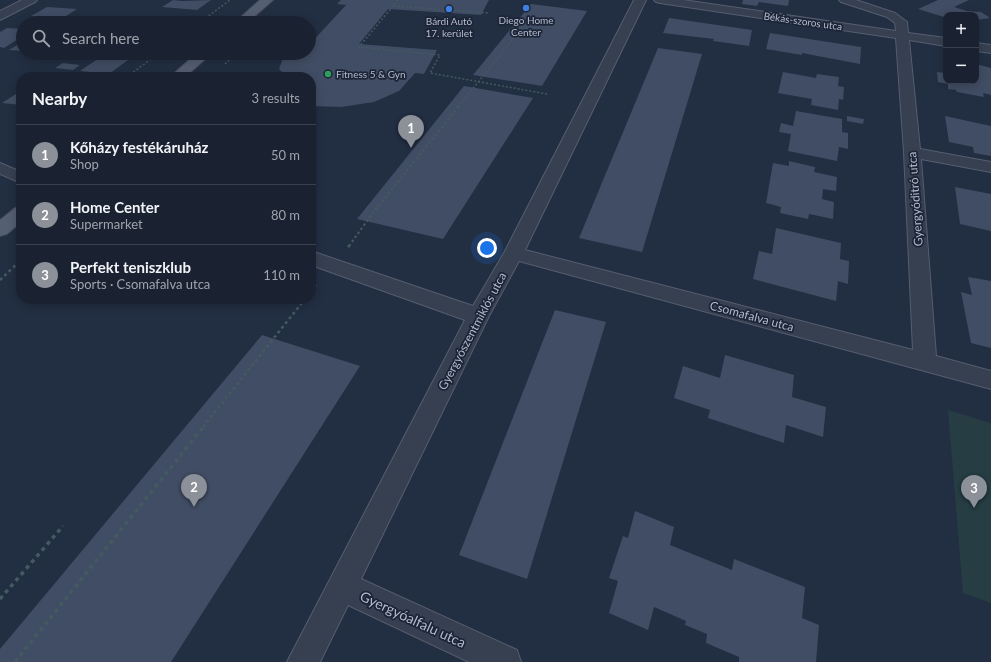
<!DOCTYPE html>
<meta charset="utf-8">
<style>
:root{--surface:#1a2232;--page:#272f3e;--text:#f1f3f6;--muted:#9fa4ac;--line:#383f4d;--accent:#8c9099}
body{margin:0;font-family:Lato,sans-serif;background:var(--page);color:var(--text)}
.controls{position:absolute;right:12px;top:12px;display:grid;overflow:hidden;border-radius:8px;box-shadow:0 2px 10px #0003}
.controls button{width:36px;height:36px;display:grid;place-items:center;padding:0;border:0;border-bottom:1px solid var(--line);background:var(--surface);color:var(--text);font:20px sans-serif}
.you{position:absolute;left:487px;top:248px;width:14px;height:14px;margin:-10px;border:3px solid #fff;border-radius:50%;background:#1a73e8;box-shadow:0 0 0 6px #1a73e833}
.badge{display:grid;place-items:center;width:26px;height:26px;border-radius:50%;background:var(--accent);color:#fff;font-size:13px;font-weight:700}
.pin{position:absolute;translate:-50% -33px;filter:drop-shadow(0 1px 2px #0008)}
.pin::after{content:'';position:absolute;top:21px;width:14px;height:12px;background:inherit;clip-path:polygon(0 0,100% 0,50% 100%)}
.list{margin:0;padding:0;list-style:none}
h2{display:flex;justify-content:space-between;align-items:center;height:52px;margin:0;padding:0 16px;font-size:17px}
h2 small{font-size:13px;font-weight:400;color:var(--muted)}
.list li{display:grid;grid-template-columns:26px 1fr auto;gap:12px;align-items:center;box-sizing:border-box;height:60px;padding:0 16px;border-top:1px solid var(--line)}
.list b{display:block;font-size:15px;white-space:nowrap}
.list p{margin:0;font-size:13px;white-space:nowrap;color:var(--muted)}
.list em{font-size:13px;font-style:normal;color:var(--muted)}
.icon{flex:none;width:22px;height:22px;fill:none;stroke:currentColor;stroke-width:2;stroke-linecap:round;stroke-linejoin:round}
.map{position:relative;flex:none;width:991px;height:662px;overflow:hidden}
.search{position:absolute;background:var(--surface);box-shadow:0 2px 10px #0003;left:16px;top:16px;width:300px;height:44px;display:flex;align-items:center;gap:10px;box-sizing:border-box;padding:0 14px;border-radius:22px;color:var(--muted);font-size:15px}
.panel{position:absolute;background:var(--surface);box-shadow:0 2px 10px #0003;left:16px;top:72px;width:300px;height:232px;border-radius:16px}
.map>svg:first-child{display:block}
.green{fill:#253d43}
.building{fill:#414d64}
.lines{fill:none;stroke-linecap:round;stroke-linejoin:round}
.street-casing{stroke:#555e6f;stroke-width:2}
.primary-casing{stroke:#40495b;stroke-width:2}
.path-far3{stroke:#435a60;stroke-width:1.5;stroke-dasharray:2 2;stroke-linecap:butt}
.path-far2{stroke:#435a60;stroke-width:2;stroke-dasharray:2.5 2.5;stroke-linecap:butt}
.path-far1{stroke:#435a60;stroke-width:2.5;stroke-dasharray:3 3;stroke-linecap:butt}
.path{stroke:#435a60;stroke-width:3.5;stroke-dasharray:4 4;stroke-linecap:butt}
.street{fill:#374051;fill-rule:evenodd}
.primary{fill:#555f72;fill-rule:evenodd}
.shop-dot{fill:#3f7fe0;stroke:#1c2537;stroke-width:1.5}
.leisure-dot{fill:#2e9e5b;stroke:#1c2537;stroke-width:1.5}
.labels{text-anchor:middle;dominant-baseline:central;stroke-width:3.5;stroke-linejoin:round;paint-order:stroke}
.far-poi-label{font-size:10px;fill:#b3bbcc;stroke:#1c2537}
.far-street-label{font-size:10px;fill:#b3bbcc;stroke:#1c2537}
.street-label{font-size:12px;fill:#b3bbcc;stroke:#1c2537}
.near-street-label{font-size:14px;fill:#b3bbcc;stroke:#1c2537}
</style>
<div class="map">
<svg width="991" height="662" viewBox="0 0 991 662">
<rect width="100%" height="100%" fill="#222e42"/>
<polygon class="green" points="948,410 991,423 991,603 963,593"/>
<g class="building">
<polygon points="173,0 182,1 211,0 197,10 162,7"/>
<polygon points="341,0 489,0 481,15 388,9 359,44 437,50 424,74 415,73 399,91 374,102 341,107 311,106 311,77 279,77 285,75 279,69 283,58 296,60 302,53 309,53 309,45 346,5 337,4"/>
<polygon points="743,0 789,0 788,6 759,2 757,6 742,4"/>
<polygon points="938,0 969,0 954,7 967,11 981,12 990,18 976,20 976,15 960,15 953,13 944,17 918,9"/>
<polygon points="531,4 587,11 542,86 473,75"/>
<polygon points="47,7 77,9 63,18 31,16"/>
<polygon points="122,17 146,19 140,23 112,23"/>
<polygon points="669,18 752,30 749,46 713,41 714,39 663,33"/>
<polygon points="7,28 23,29 23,36 4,48 0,47 0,32"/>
<polygon points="770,33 861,47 860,64 802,53 802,55 766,49"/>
<polygon points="23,41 23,51 9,50"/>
<polygon points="658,48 702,54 642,252 579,238"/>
<polygon points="105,54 125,56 120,59 128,60 109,74 80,71"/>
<polygon points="63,63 80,65 73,70 55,68"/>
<polygon points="976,64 991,68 991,95 983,93 984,97 957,92 956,90 948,89 948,84 938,82 937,72 946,73 946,81 976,81"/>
<polygon points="783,72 816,78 817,74 839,77 838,86 844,87 843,100 839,99 838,110 811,105 812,99 778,93"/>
<polygon points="464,86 533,98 443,239 357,219"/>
<polygon points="19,92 21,92 21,105 2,103"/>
<polygon points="796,111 842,119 842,132 848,133 848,149 839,147 837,161 788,151 791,134 779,132 781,123 793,126"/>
<polygon points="847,116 864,119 863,124 847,121"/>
<polygon points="945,116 991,126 991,156 974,153 973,147 949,142"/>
<polygon points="789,161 815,167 814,172 837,177 836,191 823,189 822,199 834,202 833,219 809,214 808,219 780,213 781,207 766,203 773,163 789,166"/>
<polygon points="955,187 991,194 991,231 960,224"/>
<polygon points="776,228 841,243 840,259 849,261 848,284 838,281 836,301 753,279 759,251 772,254"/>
<polygon points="968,277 991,281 991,348 971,343 961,292 972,295"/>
<polygon points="555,310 606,322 527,579 459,555"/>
<polygon points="262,335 360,366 171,662 0,662 0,649"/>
<polygon points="725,355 794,375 792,397 826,407 823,437 786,425 784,443 708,418 710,410 674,398 683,366 720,378"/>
<polygon points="635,511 674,527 670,545 732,570 734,559 805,587 802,618 819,625 816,662 739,662 739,657 706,643 707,634 685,625 686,621 654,607 648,630 609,613 618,581 609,578 623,536 628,538"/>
</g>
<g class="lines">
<g class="street-casing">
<g id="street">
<polygon points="22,0 37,0 35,2 0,20 0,11"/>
<polygon points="634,0 646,0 525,250 913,350 904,152 896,38 660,3 656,2 654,0 683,0 896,31 895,23 887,17 841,2 839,0 856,0 895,13 907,22 908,33 946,38 946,46 909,40 920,149 991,162 991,172 921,159 936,356 991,371 991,389 519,261 489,316 361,579 517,650 521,662 469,662 348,605 320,662 287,662 465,320 311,265 311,251 473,306 504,253"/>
<polygon points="976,43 991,45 991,53 976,51"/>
<polygon points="0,163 21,172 21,183 0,174"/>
</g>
</g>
<g class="primary-casing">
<g id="primary">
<polygon points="260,0 273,0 247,23 234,23"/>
<polygon points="197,53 212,53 185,77 170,77"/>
<polygon points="21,206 21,222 7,234 0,236 0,220 15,208"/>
</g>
</g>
<g class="path-far3">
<polyline points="398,0 359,47 440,55 430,73 547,94"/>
<polyline points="394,6 488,13"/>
<polyline points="199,23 230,0"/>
<polyline points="225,64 236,53"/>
<polyline points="127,77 159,53"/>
<polyline points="458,107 526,23"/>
</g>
<polyline class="path-far2" points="349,246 372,214 459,106"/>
<g class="path-far1">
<polyline points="348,247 350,245"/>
<polyline points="0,280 21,260"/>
<polyline points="311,291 316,285"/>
<polyline points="203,427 305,299"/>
</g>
<g class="path">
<polyline points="0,599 63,526"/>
<polyline points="15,662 204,426"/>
</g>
<use href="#street" class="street"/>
<use href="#primary" class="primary"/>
</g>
<g class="shop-dot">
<circle cx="526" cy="8" r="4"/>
<circle cx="449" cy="9" r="4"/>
</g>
<circle class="leisure-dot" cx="328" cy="74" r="4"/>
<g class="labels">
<g class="far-poi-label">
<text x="526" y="20">Diego Home<tspan x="526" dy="12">Center</tspan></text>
<text x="449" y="21">Bárdi Autó<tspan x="449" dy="12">17. kerület</tspan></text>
<text x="336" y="74" text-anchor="start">Fitness 5 &amp; Gyn</text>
</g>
<g class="far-street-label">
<text transform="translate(803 21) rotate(8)">Békás-szoros utca</text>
</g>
<g class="street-label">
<text transform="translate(915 199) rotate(-94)">Gyergyóditró utca</text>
<text transform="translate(752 316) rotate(15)">Csomafalva utca</text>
<text transform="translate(472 331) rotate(-62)">Gyergyószentmiklós utca</text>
</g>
<g class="near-street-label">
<text transform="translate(413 619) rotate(25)">Gyergyóalfalu utca</text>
</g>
</g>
</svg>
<div class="controls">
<button>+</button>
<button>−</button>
</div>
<div class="you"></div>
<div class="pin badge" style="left:411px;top:148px">1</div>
<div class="pin badge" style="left:194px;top:507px">2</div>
<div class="pin badge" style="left:974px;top:508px">3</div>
<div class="search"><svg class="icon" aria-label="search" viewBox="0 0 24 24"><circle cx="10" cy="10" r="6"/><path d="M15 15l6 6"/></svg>Search here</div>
<section class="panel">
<h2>Nearby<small>3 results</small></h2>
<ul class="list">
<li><span class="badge">1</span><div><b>Kőházy festékáruház</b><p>Shop</p></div><em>50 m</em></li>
<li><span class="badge">2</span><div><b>Home Center</b><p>Supermarket</p></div><em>80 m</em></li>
<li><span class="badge">3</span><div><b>Perfekt teniszklub</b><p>Sports · Csomafalva utca</p></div><em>110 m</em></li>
</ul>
</section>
</div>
